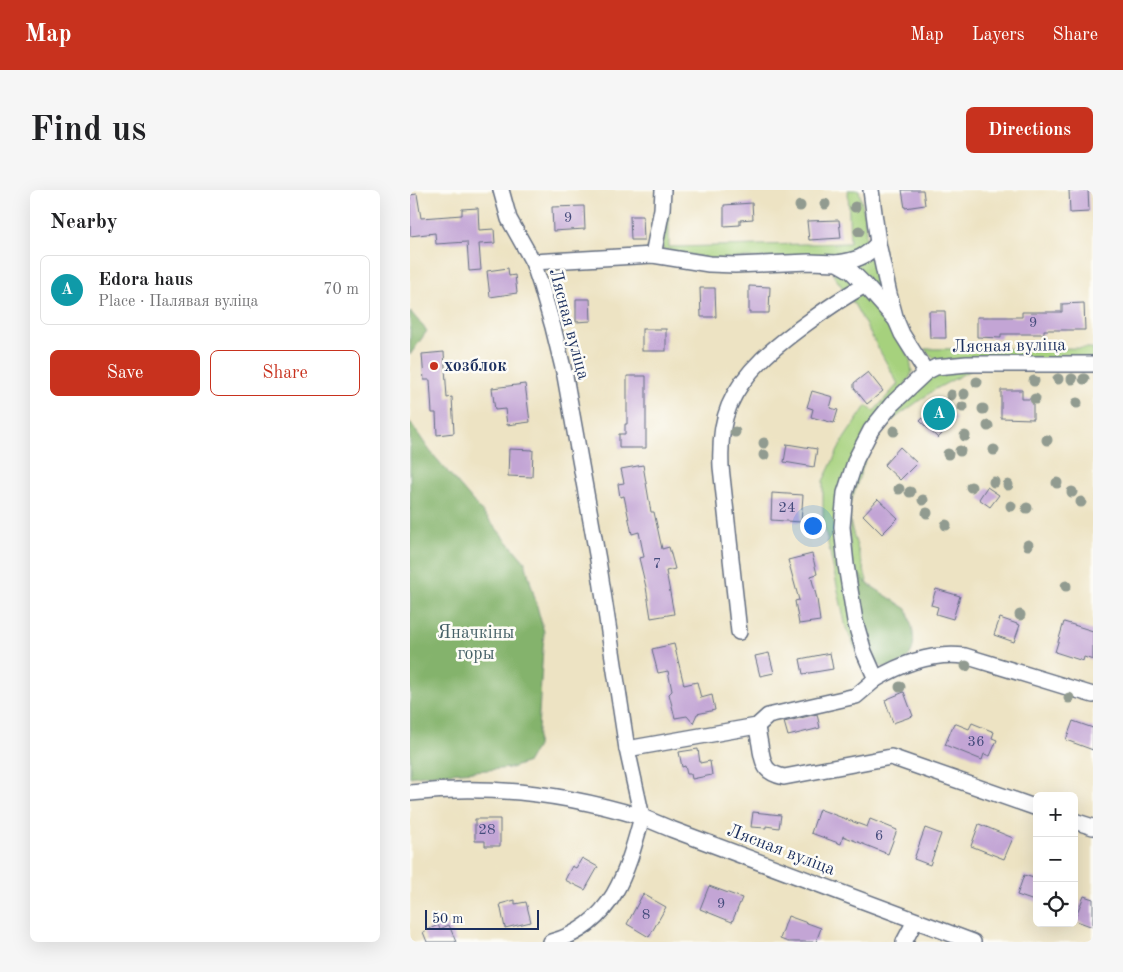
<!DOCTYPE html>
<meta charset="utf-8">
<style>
:root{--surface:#fff;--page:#f6f6f6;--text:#202124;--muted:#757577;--line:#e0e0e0;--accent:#c8321e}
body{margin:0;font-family:"Old Standard TT",serif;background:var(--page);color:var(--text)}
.controls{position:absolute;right:15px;bottom:15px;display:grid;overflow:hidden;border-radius:8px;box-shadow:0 5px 20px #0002}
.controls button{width:45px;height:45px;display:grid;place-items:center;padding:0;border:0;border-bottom:1px solid var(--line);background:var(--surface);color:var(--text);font:25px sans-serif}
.scale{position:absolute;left:15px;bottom:12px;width:114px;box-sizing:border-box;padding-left:5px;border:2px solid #1b2f5e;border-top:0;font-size:14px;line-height:18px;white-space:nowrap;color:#1b2f5e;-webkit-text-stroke:4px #fdfcf7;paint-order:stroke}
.you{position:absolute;left:402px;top:335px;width:18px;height:18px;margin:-12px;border:4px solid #fff;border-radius:50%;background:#1a73e8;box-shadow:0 0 0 8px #1a73e833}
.badge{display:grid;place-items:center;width:32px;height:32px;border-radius:50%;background:var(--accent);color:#fff;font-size:16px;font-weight:700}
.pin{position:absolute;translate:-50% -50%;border:2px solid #fff;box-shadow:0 1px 5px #0006}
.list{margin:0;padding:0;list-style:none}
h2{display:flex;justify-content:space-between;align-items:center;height:65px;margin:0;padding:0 20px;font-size:21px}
h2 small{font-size:16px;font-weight:400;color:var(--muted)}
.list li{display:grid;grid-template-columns:32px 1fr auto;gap:15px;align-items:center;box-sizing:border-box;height:70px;margin:0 10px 10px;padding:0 10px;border:1px solid var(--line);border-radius:8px}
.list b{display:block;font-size:19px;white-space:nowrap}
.list p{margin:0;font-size:16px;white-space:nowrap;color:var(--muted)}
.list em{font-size:16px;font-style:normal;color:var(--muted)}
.actions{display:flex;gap:10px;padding:15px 20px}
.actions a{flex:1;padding:11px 0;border:1px solid var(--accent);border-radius:8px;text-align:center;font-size:18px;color:var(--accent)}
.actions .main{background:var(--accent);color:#fff}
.icon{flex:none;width:28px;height:28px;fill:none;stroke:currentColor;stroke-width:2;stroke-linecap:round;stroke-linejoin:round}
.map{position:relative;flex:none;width:683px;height:752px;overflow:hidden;border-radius:8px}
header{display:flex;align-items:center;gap:30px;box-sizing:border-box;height:70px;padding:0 25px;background:var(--accent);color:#fff}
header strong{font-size:24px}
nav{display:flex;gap:28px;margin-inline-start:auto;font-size:18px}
.intro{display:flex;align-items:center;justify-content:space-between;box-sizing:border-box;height:120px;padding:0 30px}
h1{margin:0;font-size:35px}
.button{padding:12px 22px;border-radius:8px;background:var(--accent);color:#fff;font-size:18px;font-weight:700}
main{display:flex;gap:30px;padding:0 30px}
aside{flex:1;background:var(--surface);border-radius:8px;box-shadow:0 5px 20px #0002}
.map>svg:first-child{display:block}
.green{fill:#a6d17d;stroke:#60806e}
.forest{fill:#84b36c;stroke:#507165}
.building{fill:#c3a5d5}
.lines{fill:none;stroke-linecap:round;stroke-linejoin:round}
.minor-casing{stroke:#646e81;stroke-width:18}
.minor{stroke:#fff;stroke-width:15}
.tree{fill:#919b90}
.poi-dot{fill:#c8321e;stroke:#fdfcf7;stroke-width:2}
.labels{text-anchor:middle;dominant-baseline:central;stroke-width:5;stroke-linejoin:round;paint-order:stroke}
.number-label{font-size:15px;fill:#454c7c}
.street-label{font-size:18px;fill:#1b2f5e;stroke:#fdfcf7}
.poi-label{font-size:18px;font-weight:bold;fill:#1b2f5e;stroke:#fdfcf7;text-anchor:start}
.park-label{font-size:18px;fill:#456067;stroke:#fdfcf7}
</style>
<header>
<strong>Map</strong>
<nav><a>Map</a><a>Layers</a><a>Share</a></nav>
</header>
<div class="intro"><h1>Find us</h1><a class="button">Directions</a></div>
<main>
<aside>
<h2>Nearby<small></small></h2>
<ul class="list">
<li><span class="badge" style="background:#0f9aa8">A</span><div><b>Edora haus</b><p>Place · Палявая вуліца</p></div><em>70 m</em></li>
</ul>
<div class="actions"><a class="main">Save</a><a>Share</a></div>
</aside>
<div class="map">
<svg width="683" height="752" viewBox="0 0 683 752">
<rect width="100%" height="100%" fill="#fdfcf7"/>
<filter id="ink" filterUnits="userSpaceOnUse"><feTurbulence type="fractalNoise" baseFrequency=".02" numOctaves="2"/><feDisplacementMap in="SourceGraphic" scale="10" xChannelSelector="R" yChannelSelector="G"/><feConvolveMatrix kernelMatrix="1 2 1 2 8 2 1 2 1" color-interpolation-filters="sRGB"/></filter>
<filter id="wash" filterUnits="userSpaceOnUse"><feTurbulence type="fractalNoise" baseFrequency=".0096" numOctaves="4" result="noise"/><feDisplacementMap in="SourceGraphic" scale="20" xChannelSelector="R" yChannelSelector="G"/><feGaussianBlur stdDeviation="1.12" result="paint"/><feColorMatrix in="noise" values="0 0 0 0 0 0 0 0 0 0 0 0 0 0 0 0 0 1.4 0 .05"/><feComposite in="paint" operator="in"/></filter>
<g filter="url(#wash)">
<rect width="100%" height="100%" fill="#ede3c3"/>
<g class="green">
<path d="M 438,0 L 449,0 C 452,16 461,45 452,59 C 451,61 449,63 447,65 L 302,69 L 252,59 L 259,14 L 259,57 L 440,53 Z"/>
<polygon points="463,67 466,68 476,110 438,75"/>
<polygon points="432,82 477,127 500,170 502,182 500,187 432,290 425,316 426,341 450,469 436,438 413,330 413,291 433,250 456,216 464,221 488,194 444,114 422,83"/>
<path d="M 683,158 L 683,168 L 530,170 C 522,169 519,165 515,159 Z"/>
<polygon points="561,180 524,200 481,231 467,245 460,255 439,318 441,336 458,394 442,377 440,358 439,318 449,270 478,226 521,187 531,183"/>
</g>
<g class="forest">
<polygon points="0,121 17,141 0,165"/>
<polygon points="0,232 20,261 115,372 134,442 127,556 118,572 101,578 15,585 0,587"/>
<path d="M 442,377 L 458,394 L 497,419 C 501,434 510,457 496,469 C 492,473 486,474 481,476 C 475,478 471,478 467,473 L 450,419 Z"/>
</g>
<g id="blocks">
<g class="building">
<polygon points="492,0 513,0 515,15 495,18"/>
<polygon points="659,0 678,0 679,22 660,23"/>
<polygon points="7,4 11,28 52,25 52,19 68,18 69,40 84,39 85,53 69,54 71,80 59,81 57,52 26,54 25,43 0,46 0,5"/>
<polygon points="342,13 343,29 330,30 330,35 314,36 314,15"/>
<polygon points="174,16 175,39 143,41 142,17"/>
<polygon points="220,26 233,26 234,50 221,50"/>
<polygon points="429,30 431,48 399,50 397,31"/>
<polygon points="98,78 99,86 105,85 107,103 80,107 77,81"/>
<polygon points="339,96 360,97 359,123 339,123"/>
<polygon points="290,98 305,98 306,127 291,127"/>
<polygon points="166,109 180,109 181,131 166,132"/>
<polygon points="674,113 675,140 634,140 634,144 591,144 591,148 567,147 567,127 612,127 612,122 652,122 652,114"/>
<polygon points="519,121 535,121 536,148 520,148"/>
<rect x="232" y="139" width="24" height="22"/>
<polygon points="34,162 37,208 42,207 44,243 27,245 26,223 22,223 20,190 14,190 12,164"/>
<polygon points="458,182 473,201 457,214 444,198 444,193"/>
<polygon points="217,186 236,186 236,258 209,258 209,244 215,244 215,234 217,234"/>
<polygon points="115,194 120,232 97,235 95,219 85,220 82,198"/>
<polygon points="591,200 612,200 612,209 623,209 623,229 591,228"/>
<polygon points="402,201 423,207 420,218 428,220 424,233 401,227 403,219 397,217"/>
<polygon points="528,212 546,229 528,248 510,231"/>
<polygon points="377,254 407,259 404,277 374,272"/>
<polygon points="490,257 507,273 490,290 474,275"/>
<polygon points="99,259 123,260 122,287 98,286"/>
<polygon points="233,275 241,322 244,322 252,359 259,357 265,379 256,381 264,424 241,428 236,397 229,368 234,367 229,342 222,344 214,306 210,307 208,294 214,293 211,279"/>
<polygon points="577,297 589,305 580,317 569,309"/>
<polygon points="362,303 393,305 391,332 361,330"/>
<polygon points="468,309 488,328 472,344 453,325"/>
<polygon points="402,364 407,384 401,386 407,409 410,431 389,434 385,411 389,410 378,370"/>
<polygon points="526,399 550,406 543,429 526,424 528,417 521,415"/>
<polygon points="590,428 610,435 604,452 584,445"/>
<polygon points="654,432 683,441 683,470 674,467 673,471 645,462"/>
<polygon points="264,454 274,495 287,492 291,508 302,505 305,520 287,524 283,533 277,526 265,528 259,504 262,501 258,481 248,483 244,468 242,459"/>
<polygon points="359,463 364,483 350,486 345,466"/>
<polygon points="420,463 423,479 393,484 390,469"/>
<polygon points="494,502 503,526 483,533 475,510"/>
<polygon points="407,524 410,538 378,546 374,532"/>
<polygon points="663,531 683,538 683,560 656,550"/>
<polygon points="544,533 559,539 562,533 584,542 582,548 587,550 580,566 574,564 572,570 535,555"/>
<polygon points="288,559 290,573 300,571 302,585 282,589 281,584 277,584 275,576 272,577 269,562"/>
<polygon points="409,619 457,637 460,629 487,640 478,664 433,646 431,654 401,643"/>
<polygon points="343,622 371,625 369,638 356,636 356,638 341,637"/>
<polygon points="65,629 90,629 90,656 75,656 75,651 65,651"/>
<polygon points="569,634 603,648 594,669 561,656"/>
<polygon points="515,638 531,644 520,675 504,669"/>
<polygon points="172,668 188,677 175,700 155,690 162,676 166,678"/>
<polygon points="614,685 627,689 627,712 607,705"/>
<polygon points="299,696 332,708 322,732 290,719"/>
<polygon points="233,704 256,717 239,747 217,734"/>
<polygon points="674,706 683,709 683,737 664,730"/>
<polygon points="105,710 105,714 116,712 121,732 95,738 90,714"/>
<polygon points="378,726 411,738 406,752 378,752 370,749"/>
<polygon points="28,735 30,739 39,735 46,752 17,752 13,742"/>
</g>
</g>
</g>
<g filter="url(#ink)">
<use href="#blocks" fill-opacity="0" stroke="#646e81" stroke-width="1"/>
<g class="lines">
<g class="minor-casing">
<g id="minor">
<polyline points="91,0 99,29 123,72"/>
<path d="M 461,0 L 468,53 L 479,104 L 486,130 L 492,144 L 516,182 L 482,214 L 461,240 L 446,269 L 435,303 L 432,337 L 436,375 L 445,431 L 454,462 L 466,489 C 493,473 523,462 555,466 L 683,505"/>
<polyline points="243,65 252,19 253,0"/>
<path d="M 427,73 C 446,70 455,68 468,53"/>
<polyline points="486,130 455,95 441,81 427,73 399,72 325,75 299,74 243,65 123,72 131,96 143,137 155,186 188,370 217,559 232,627 261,639 563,752"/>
<polyline points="516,182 526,177 557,174 683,174"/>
<path d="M 329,442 L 311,277 C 310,256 311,235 319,216 C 334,180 367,155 397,133 C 416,119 435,106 455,95"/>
<path d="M 347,536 C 348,545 350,553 351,561 C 354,578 357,583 374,587 L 481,567 L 627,618"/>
<polyline points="217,559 347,536 358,526 446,506 466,489"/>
<path d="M 0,603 C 78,594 157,604 232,627 C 217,682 203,735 141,752"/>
<polyline points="664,631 683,637"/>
<polyline points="494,752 505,731"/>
</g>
</g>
<use href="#minor" class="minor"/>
</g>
<g class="tree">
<circle cx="415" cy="14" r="5.5"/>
<circle cx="390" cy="16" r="5.5"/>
<circle cx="445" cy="17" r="5.5"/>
<circle cx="449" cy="41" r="5.5"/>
<circle cx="648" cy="189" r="5.5"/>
<circle cx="662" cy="189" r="5.5"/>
<circle cx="674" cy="189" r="5.5"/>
<circle cx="624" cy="191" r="5.5"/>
<circle cx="567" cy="192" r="5.5"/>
<circle cx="554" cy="204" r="5.5"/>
<circle cx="541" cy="205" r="5.5"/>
<circle cx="625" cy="209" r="5.5"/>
<circle cx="667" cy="213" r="5.5"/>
<circle cx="553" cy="217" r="5.5"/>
<circle cx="573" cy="219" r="5.5"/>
<circle cx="578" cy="236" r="5.5"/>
<circle cx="484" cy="241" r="5.5"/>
<circle cx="325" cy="242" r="5.5"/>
<circle cx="555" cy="246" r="5.5"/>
<circle cx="637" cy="250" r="5.5"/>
<circle cx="354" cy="253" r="5.5"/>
<circle cx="584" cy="260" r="5.5"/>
<circle cx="550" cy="261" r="5.5"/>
<circle cx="538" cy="264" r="5.5"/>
<circle cx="354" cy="265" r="5.5"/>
<circle cx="584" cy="292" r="5.5"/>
<circle cx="647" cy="293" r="5.5"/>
<circle cx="598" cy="295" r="5.5"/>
<circle cx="561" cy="297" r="5.5"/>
<circle cx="489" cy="299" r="5.5"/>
<circle cx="500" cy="302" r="5.5"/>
<circle cx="662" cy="302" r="5.5"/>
<circle cx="513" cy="310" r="5.5"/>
<circle cx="671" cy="312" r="5.5"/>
<circle cx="601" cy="316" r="5.5"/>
<circle cx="617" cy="318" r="5.5"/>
<circle cx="517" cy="323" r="5.5"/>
<circle cx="536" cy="335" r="5.5"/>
<circle cx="618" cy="355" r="5.5"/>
<circle cx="656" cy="396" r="5.5"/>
<circle cx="610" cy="425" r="5.5"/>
<circle cx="556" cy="476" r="5.5"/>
<circle cx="490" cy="497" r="5.5"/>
<circle cx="659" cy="508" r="5.5"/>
</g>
</g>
<circle class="poi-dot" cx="24" cy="176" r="5"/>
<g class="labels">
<g class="number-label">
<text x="158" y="28">9</text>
<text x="623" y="133">9</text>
<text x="377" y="318">24</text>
<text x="247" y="374">7</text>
<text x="566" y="552">36</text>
<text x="77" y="640">28</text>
<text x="469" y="646">6</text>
<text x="311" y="714">9</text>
<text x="236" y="725">8</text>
</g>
<g class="street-label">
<text transform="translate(159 134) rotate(75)">Лясная вуліца</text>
<text transform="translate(599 156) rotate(-1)">Лясная вуліца</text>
<text transform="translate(371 660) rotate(21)">Лясная вуліца</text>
</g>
<g class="poi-label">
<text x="34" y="176">хозблок</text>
</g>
<g class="park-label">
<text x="66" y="443">Яначкіны<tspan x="66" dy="21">горы</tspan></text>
</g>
</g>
</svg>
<div class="controls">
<button>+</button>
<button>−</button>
<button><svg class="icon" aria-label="locate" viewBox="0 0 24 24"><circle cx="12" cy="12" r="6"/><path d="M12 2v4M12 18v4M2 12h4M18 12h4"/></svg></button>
</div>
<div class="scale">50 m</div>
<div class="you"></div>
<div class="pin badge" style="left:529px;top:224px;background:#0f9aa8">A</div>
</div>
</main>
